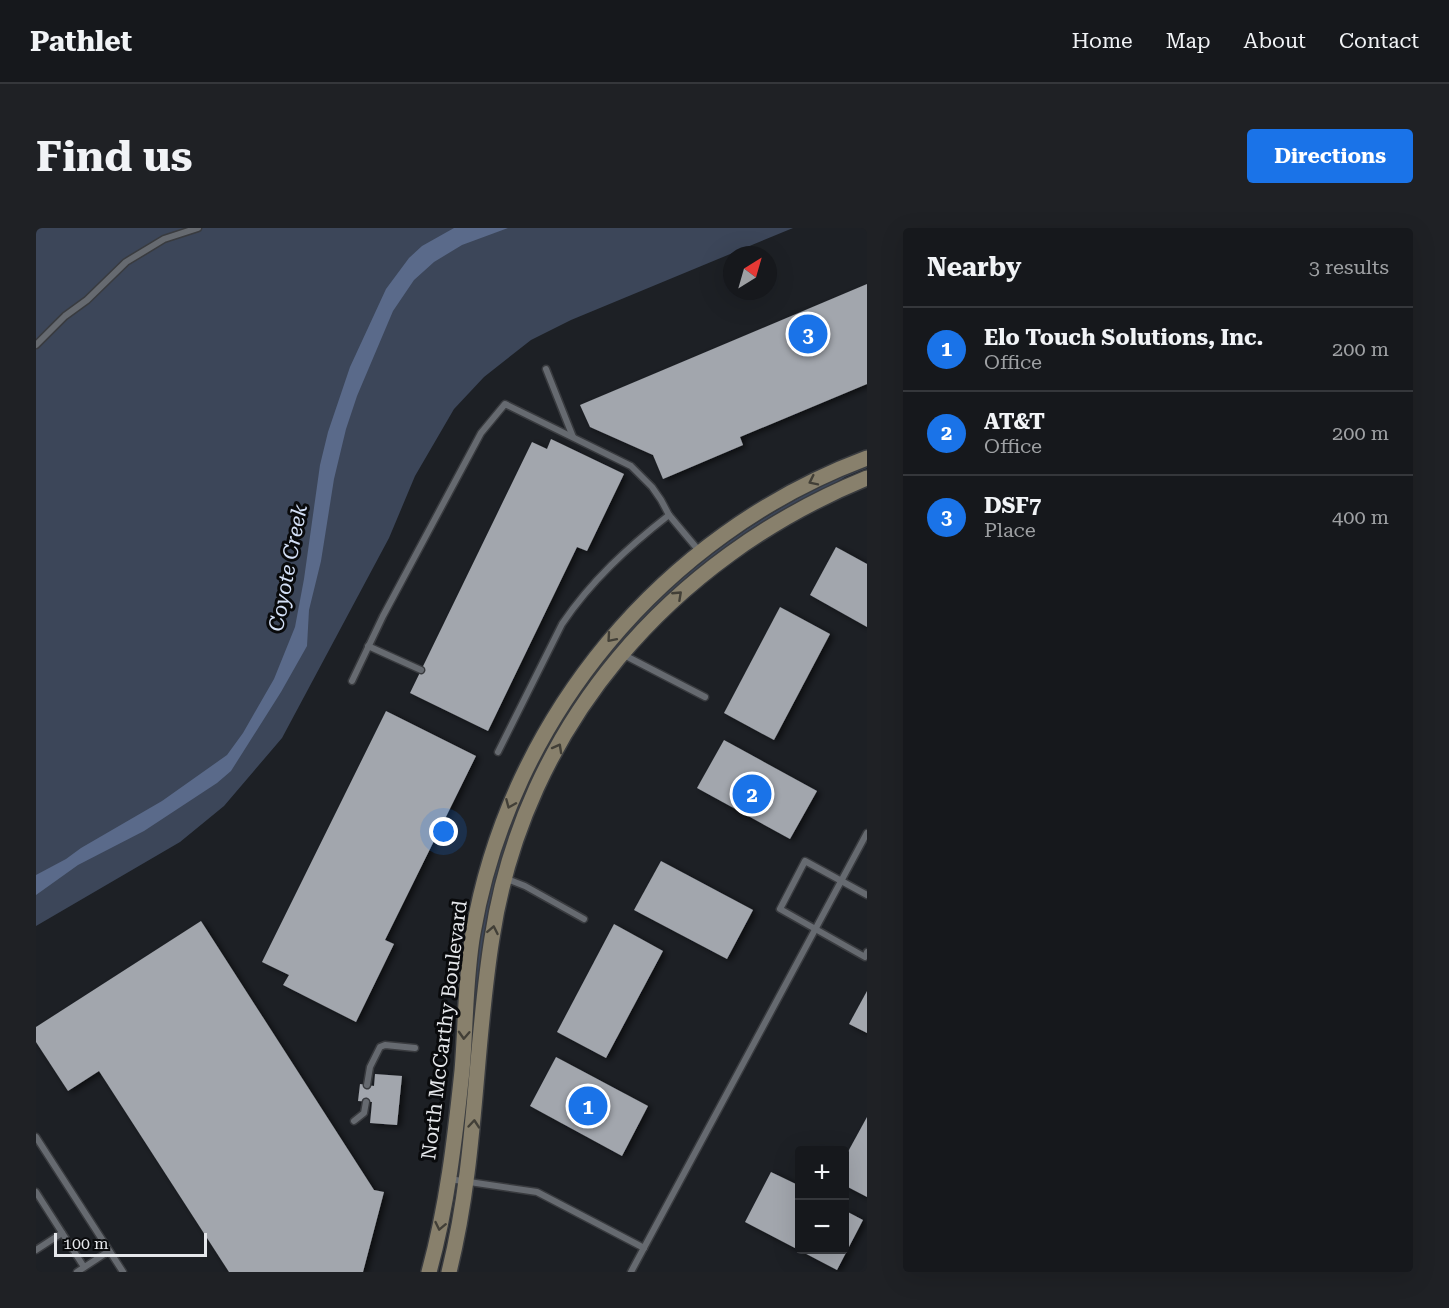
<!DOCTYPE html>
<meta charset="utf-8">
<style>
:root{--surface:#16181c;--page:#1f2125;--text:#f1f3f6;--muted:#9ea0a3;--line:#35373b;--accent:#1a73e8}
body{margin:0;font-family:"Roboto Serif",serif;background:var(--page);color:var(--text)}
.controls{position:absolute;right:18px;bottom:18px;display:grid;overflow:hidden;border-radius:6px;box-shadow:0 6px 24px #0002}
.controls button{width:54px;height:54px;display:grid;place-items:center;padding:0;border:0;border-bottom:2px solid var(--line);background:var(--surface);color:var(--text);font:30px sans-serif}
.compass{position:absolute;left:687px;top:18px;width:54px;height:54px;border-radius:50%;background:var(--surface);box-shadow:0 6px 24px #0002;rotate:37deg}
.scale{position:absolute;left:18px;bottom:15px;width:153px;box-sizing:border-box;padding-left:6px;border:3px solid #e5e7eb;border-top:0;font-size:16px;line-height:21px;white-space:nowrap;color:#e5e7eb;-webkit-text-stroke:4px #090a0c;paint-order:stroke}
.you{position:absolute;left:408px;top:604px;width:21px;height:21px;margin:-15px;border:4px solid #fff;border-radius:50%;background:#1a73e8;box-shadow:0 0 0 9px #1a73e833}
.badge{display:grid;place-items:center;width:39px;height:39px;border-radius:50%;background:var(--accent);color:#fff;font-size:20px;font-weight:700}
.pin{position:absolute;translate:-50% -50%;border:3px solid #fff;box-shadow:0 2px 6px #0006}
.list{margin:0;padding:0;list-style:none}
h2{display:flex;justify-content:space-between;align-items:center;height:78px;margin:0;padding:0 24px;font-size:26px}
h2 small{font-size:20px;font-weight:400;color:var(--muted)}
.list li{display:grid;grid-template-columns:39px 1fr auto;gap:18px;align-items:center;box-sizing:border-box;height:84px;padding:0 24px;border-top:2px solid var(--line)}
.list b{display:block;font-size:22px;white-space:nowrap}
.list p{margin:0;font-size:20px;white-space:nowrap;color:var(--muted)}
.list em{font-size:20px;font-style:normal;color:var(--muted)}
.map{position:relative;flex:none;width:831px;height:1044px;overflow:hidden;border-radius:6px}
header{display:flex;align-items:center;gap:36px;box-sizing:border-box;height:84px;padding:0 30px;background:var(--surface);border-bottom:2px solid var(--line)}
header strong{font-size:28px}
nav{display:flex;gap:33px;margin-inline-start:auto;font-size:21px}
.intro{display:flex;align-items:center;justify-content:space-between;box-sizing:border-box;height:144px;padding:0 36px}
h1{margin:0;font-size:42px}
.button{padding:15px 27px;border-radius:6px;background:var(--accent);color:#fff;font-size:21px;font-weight:700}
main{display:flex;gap:36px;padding:0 36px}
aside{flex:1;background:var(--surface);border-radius:6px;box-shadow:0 6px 24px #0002}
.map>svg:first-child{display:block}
.green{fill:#3c4659}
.water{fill:#5a6a8a}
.building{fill:#a2a6ad;filter:url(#shadow)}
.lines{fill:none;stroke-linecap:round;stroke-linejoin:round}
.service-casing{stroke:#393b3f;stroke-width:9}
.secondary-casing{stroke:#393b3f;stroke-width:18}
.service{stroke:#666a70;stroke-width:6}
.secondary{stroke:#88806c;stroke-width:15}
.oneway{stroke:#423f37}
.labels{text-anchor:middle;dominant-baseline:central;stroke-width:6;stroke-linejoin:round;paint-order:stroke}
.street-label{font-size:20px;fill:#e5e7eb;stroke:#090a0c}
.water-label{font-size:21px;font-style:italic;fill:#d4e0f7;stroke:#090a0c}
</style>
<header>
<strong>Pathlet</strong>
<nav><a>Home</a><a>Map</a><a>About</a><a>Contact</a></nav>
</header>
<div class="intro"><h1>Find us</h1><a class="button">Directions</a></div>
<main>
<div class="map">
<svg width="831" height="1044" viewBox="0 0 831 1044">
<defs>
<filter id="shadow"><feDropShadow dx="3.5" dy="2" stdDeviation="3" flood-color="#0009"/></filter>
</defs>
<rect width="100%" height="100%" fill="#1d2025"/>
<g class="green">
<polygon points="0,0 757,0 535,92 495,112 448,149 418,181 379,248 353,310 246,510 188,578 144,614 0,698"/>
<path d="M 831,238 L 831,240 L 809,249 L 766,276 L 589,416 L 481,600 L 437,846 C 437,803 437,762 443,719 C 475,498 627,320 831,238 Z"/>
</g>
<polygon class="water" points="418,0 472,0 426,17 398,34 378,52 357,83 321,168 310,201 298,251 285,333 273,382 271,418 245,464 195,543 181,555 108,603 42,637 0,667 0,647 30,631 45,620 126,573 191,527 207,505 238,451 259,399 268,351 284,237 292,204 314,139 350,61 373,30 386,18"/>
<g class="building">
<polygon points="831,56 831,156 704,209 707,217 627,251 617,227 554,199 544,177"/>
<polygon points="515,211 588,246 551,323 541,319 452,503 374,465 496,214 511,221"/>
<polygon points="800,319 831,336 831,399 774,367"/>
<polygon points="744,379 794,406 738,512 688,485"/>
<polygon points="350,483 440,528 349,712 358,716 320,794 247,757 253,747 226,734"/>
<polygon points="688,512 781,563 754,611 661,560"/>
<polygon points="625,633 717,682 691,731 598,682"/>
<polygon points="165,693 338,962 348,964 327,1044 193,1044 63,843 32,863 0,814 0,799"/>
<polygon points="578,696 627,723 570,830 521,804"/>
<polygon points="831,763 831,805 813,796"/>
<polygon points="520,829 612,878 586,928 494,878"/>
<polygon points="339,846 366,848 361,897 334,895 336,874 322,873 324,856 338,858"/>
<polygon points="831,889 831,969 808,957 808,931"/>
<polygon points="735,944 764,958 764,1022 808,1022 808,982 827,992 801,1042 709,994"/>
</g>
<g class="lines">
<g class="service-casing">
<g id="service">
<polyline points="0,117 29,88 51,72 90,34 128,11 162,0"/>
<polyline points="510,141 537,209"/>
<polyline points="332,418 385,442"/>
<polyline points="586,426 669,469"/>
<polyline points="316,453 347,388 445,205 469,176 595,238 616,259 625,272 633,287 664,324"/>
<path d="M 462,524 L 526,396 C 555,353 592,319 633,287"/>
<polyline points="471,651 489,658 548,691"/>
<polyline points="831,667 769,633 744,681 829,729 831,724"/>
<polyline points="331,857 334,839 344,819 349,817 379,820"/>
<polyline points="318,893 328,885 330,874"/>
<polyline points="0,909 87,1044"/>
<polyline points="413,951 501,964 608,1020"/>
<polyline points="0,964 48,1039"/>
<polyline points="0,1022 26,1005"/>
<polyline points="41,1044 73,1023"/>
<polyline points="595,1044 831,605"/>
</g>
</g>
<g class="secondary-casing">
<g id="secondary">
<path d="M 393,1044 C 411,979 419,910 426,843 C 430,797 429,751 437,705 C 474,490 627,306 831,230"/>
<path d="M 413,1044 C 441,932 438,822 456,710 C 488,498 635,330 831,250"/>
</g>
</g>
<use href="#service" class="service"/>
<use href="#secondary" class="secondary"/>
</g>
<defs><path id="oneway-chevron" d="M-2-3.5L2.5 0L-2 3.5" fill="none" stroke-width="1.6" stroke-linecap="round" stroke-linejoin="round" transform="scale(1.5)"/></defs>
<g class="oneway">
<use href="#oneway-chevron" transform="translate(777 253) rotate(154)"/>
<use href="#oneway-chevron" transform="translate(642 367) rotate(-43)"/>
<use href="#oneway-chevron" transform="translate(575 410) rotate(131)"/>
<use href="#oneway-chevron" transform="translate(522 520) rotate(-61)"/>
<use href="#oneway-chevron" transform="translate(474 576) rotate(113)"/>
<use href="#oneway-chevron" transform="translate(457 702) rotate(-79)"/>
<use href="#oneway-chevron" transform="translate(428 807) rotate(93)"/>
<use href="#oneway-chevron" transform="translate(438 896) rotate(-85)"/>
<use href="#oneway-chevron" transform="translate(404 998) rotate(102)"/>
</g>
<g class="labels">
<g class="street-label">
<text transform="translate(408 802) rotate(-83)">North McCarthy Boulevard</text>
</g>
<g class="water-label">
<text transform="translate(252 340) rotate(-79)">Coyote Creek</text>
</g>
</g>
</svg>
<div class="controls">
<button>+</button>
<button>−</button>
</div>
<svg class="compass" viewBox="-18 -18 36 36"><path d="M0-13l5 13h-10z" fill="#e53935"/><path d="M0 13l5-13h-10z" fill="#9ea0a3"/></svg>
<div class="scale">100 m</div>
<div class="you"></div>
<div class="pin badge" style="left:552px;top:878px">1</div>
<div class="pin badge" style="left:716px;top:566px">2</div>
<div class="pin badge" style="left:772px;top:106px">3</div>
</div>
<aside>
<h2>Nearby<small>3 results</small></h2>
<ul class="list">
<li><span class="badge">1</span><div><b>Elo Touch Solutions, Inc.</b><p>Office</p></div><em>200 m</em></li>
<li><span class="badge">2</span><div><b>AT&amp;T</b><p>Office</p></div><em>200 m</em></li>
<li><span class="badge">3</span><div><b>DSF7</b><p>Place</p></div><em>400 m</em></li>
</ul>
</aside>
</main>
